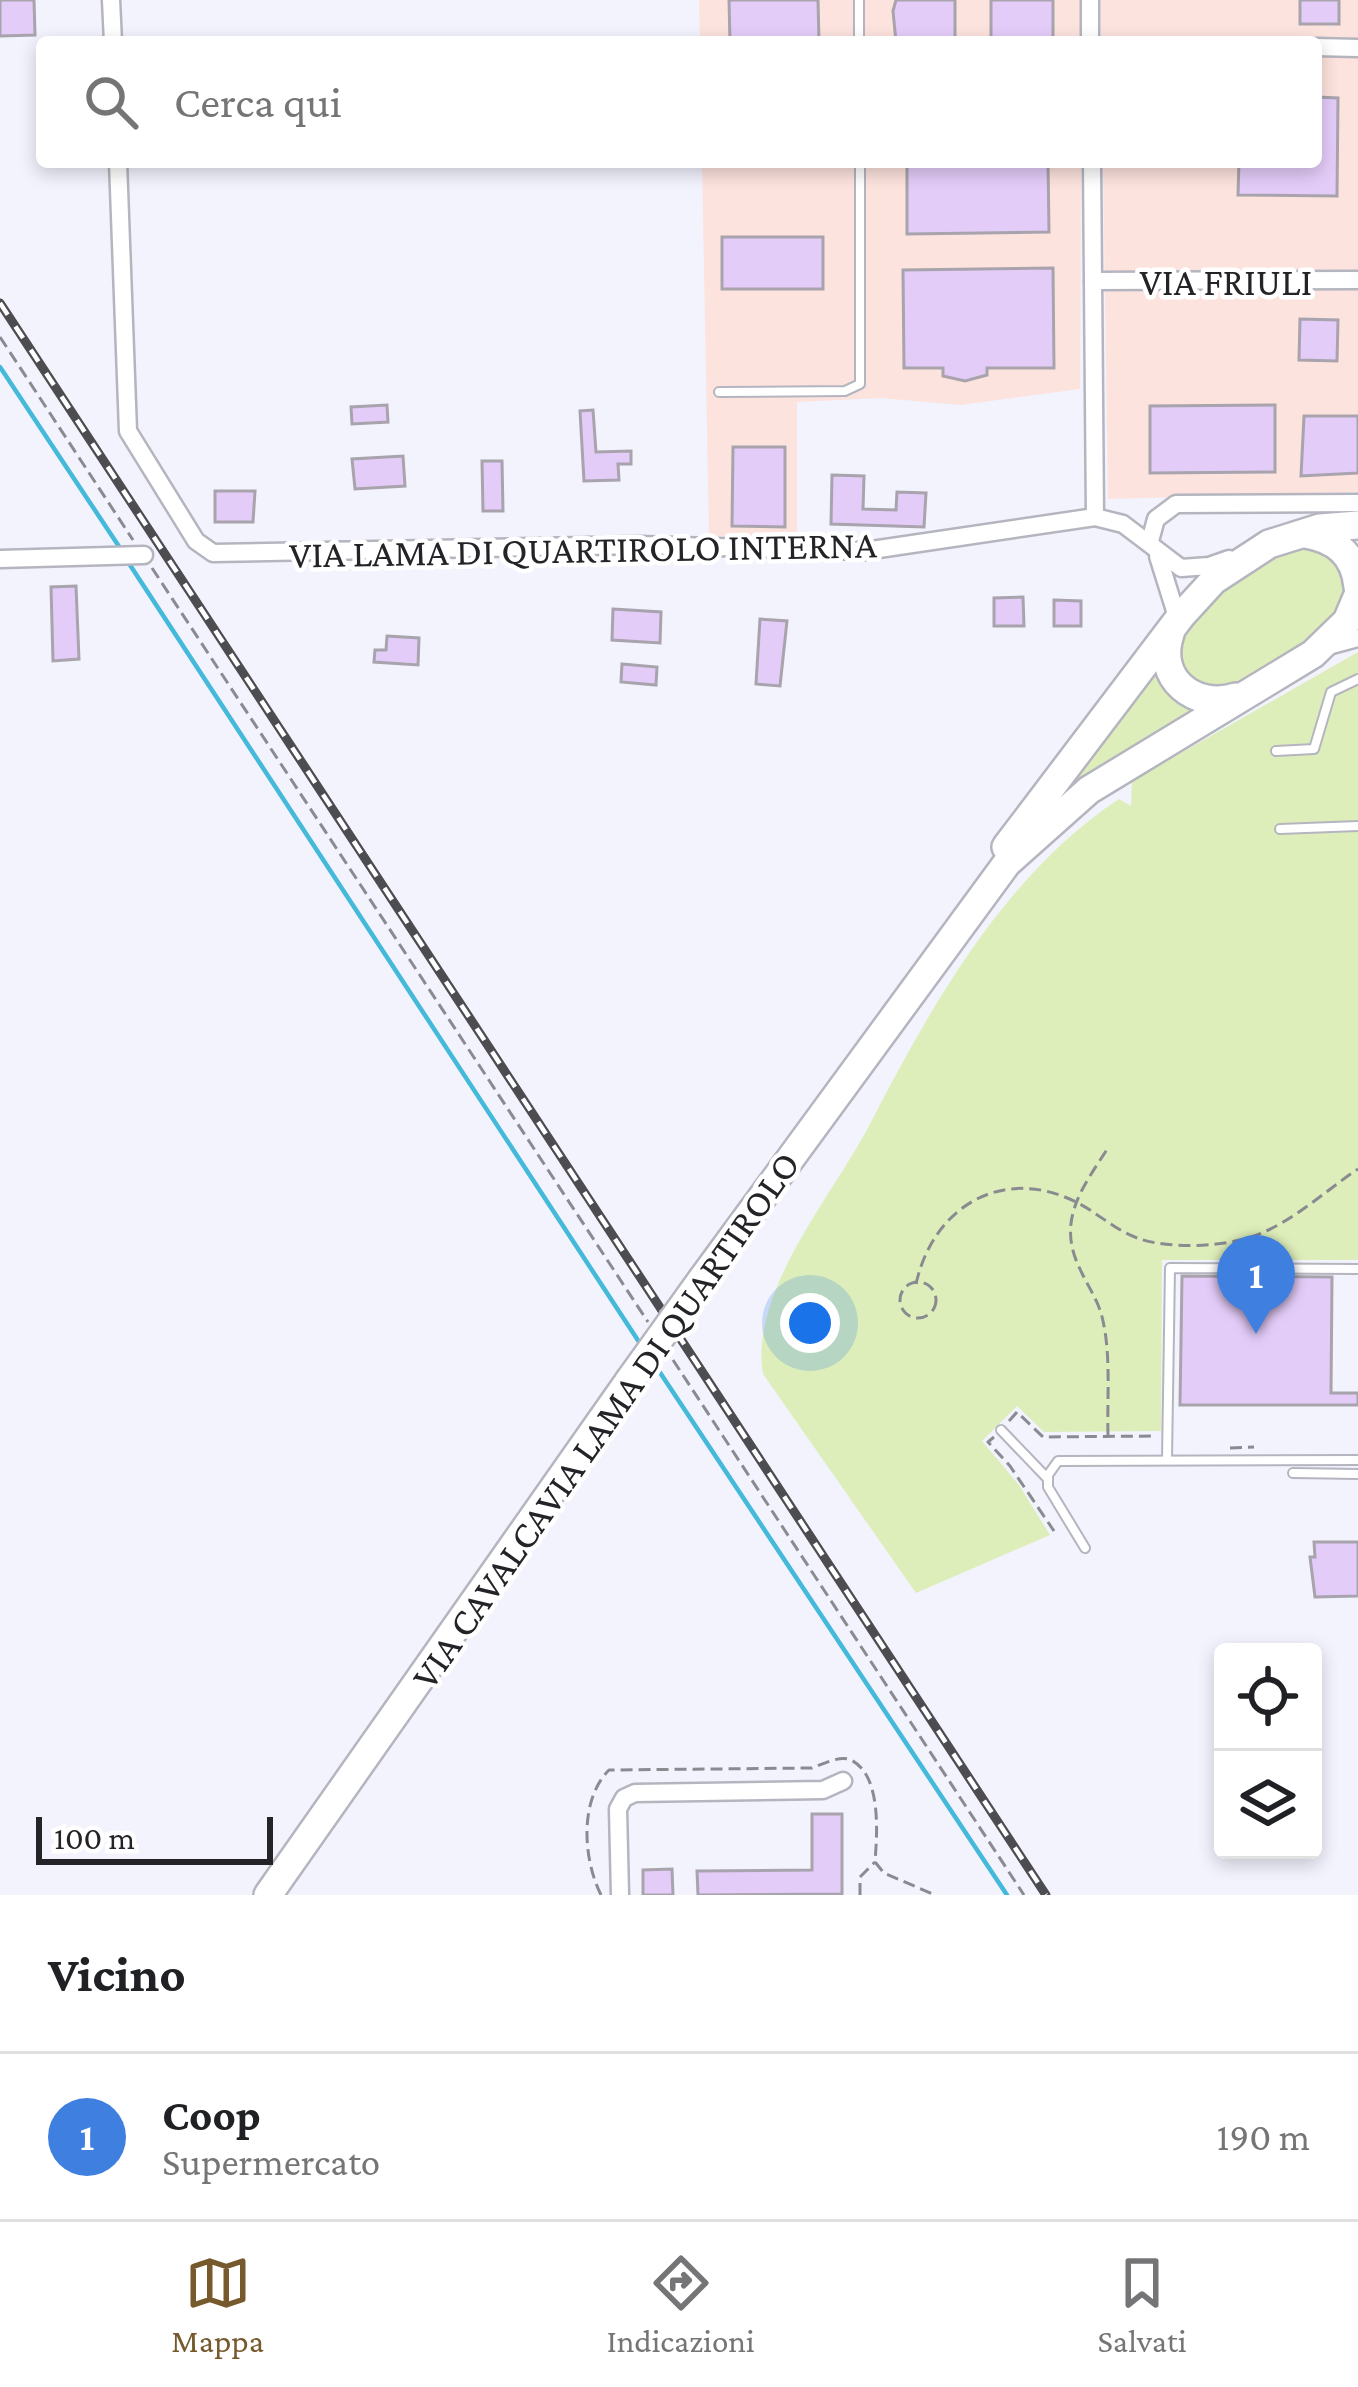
<!DOCTYPE html>
<html lang="it">
<style>
:root{--surface:#fff;--page:#f6f6f6;--text:#202124;--muted:#757577;--line:#e0e0e0;--accent:#765a2d}
body{margin:0;font-family:"Crimson Pro",serif;background:var(--page);color:var(--text)}
.controls{position:absolute;right:36px;bottom:36px;display:grid;overflow:hidden;border-radius:12px;box-shadow:0 6px 18px #0003}
.controls button{width:108px;height:108px;display:grid;place-items:center;padding:0;border:0;border-bottom:3px solid var(--line);background:var(--surface);color:var(--text);font:60px sans-serif}
.scale{position:absolute;left:36px;bottom:30px;width:237px;box-sizing:border-box;padding-left:12px;border:6px solid #242428;border-top:0;font-size:33px;line-height:42px;white-space:nowrap;color:#242428;-webkit-text-stroke:9px #fff;paint-order:stroke}
.you{position:absolute;left:810px;top:1323px;width:42px;height:42px;margin:-30px;border:9px solid #fff;border-radius:50%;background:#1a73e8;box-shadow:0 0 0 18px #1a73e833}
.badge{display:grid;place-items:center;width:78px;height:78px;border-radius:50%;background:var(--accent);color:#fff;font-size:39px;font-weight:700}
.pin{position:absolute;translate:-50% -99px;filter:drop-shadow(0 3px 6px #0008)}
.pin::after{content:'';position:absolute;top:63px;width:42px;height:36px;background:inherit;clip-path:polygon(0 0,100% 0,50% 100%)}
.list{margin:0;padding:0;list-style:none}
h2{display:flex;justify-content:space-between;align-items:center;height:156px;margin:0;padding:0 48px;font-size:51px}
h2 small{font-size:39px;font-weight:400;color:var(--muted)}
.list li{display:grid;grid-template-columns:78px 1fr auto;gap:36px;align-items:center;box-sizing:border-box;height:168px;padding:0 48px;border-top:3px solid var(--line)}
.list b{display:block;font-size:45px;white-space:nowrap}
.list p{margin:0;font-size:39px;white-space:nowrap;color:var(--muted)}
.list em{font-size:39px;font-style:normal;color:var(--muted)}
.icon{flex:none;width:66px;height:66px;fill:none;stroke:currentColor;stroke-width:2;stroke-linecap:round;stroke-linejoin:round}
.map{position:relative;flex:none;width:1358px;height:1895px;overflow:hidden}
.search{position:absolute;background:var(--surface);box-shadow:0 6px 18px #0003;left:36px;right:36px;top:36px;height:132px;display:flex;align-items:center;gap:30px;box-sizing:border-box;padding:0 42px;border-radius:12px;color:var(--muted);font-size:45px}
.sheet{height:324px;background:var(--surface)}
nav{display:flex;justify-content:space-around;align-items:center;box-sizing:border-box;height:168px;border-top:3px solid var(--line);background:var(--surface);font-size:33px;color:var(--muted)}
nav a{display:grid;justify-items:center;gap:6px}
nav .on{color:var(--accent)}
.map>svg:first-child{display:block}
.industrial{fill:#fde3de}
.green{fill:#deeeba}
.lines{fill:none;stroke-linecap:round;stroke-linejoin:round}
.stream{stroke:#44b9da;stroke-width:4.5}
.building{fill:#e4ccf9;stroke:#a8a3ac;stroke-width:3}
.service-casing{stroke:#b5b5bf;stroke-width:12}
.minor-casing{stroke:#b5b5bf;stroke-width:21}
.primary-casing{stroke:#b5b5bf;stroke-width:32}
.path{stroke:#8a8a91;stroke-width:3;stroke-dasharray:12 6;stroke-linecap:butt}
.service{stroke:#fff;stroke-width:8}
.minor{stroke:#fff;stroke-width:16}
.primary{stroke:#fff;stroke-width:27}
.rail-casing{stroke:#4c4c51;stroke-width:9}
.rail{stroke:#fff;stroke-width:4.5;stroke-dasharray:14;stroke-linecap:butt}
.primary-bridge-casing{stroke:#b5b5bf;stroke-width:32;stroke-linecap:butt}
.primary-bridge{stroke:#fff;stroke-width:27}
.labels{text-anchor:middle;dominant-baseline:central;stroke-width:9;stroke-linejoin:round;paint-order:stroke}
.street-label{font-size:39px;fill:#242428;stroke:#fff}
</style>
<div class="map">
<svg width="1358" height="1895" viewBox="0 0 1358 1895">
<rect width="100%" height="100%" fill="#f2f3fd"/>
<g class="industrial">
<polygon points="699,0 1081,0 1081,42 700,42"/>
<polygon points="1101,0 1358,0 1358,492 1108,499 1103,162 1316,162 1316,42 1101,42"/>
<polygon points="702,162 1081,162 1080,389 961,405 880,398 797,402 797,537 709,536"/>
</g>
<g class="green">
<path d="M 1302,549 L 1317,550 L 1341,563 L 1350,594 L 1330,627 L 1234,685 L 1214,690 L 1184,673 L 1179,641 C 1209,596 1249,562 1302,549 Z"/>
<path d="M 1358,652 L 1358,1260 L 1162,1260 L 1161,1431 L 1044,1432 L 1017,1406 L 982,1441 L 1019,1485 L 1050,1535 L 916,1593 L 763,1374 C 749,1291 834,1194 870,1124 C 931,1006 1005,874 1119,799 L 1131,806 L 1132,781 Z"/>
<polygon points="1156,663 1206,709 1049,812"/>
</g>
<g class="lines">
<g class="stream">
<polyline points="0,367 120,548"/>
<polyline points="130,565 643,1348"/>
<polyline points="653,1362 1007,1895"/>
</g>
</g>
<g class="building">
<polygon points="0,0 34,0 35,35 0,36"/>
<polygon points="729,0 818,0 819,42 730,42"/>
<polygon points="896,0 955,0 955,42 896,42 893,11"/>
<rect x="991" y="0" width="62" height="42"/>
<rect x="1300" y="0" width="39" height="24"/>
<polygon points="1316,97 1338,98 1337,196 1238,195 1239,162 1316,162"/>
<polygon points="907,162 1048,162 1049,232 907,234"/>
<rect x="722" y="237" width="101" height="52"/>
<polygon points="1053,268 1054,368 987,368 987,375 965,381 943,376 943,368 904,368 903,270"/>
<polygon points="1300,319 1338,320 1337,361 1299,360"/>
<polygon points="387,405 388,422 352,424 351,407"/>
<polygon points="1275,405 1275,472 1150,473 1150,406"/>
<polygon points="593,410 596,452 631,451 631,464 618,464 619,480 584,481 580,411"/>
<polygon points="1304,416 1358,416 1358,473 1301,476"/>
<polygon points="733,447 785,447 785,527 732,526"/>
<polygon points="403,456 405,486 355,489 352,459"/>
<polygon points="482,461 502,461 503,511 483,511"/>
<polygon points="832,475 864,476 863,509 896,510 897,492 926,493 924,527 831,524"/>
<polygon points="215,491 255,491 253,522 215,522"/>
<polygon points="76,586 79,659 53,661 51,587"/>
<polygon points="1023,597 1024,626 994,626 994,598"/>
<polygon points="1054,600 1081,601 1081,626 1054,626"/>
<polygon points="613,609 661,612 660,643 612,640"/>
<polygon points="760,619 787,621 780,686 756,684"/>
<polygon points="387,636 419,638 418,665 374,662 375,650 386,650"/>
<polygon points="622,664 657,667 656,685 621,682"/>
<polygon points="1182,1276 1332,1277 1331,1393 1358,1393 1358,1405 1180,1405"/>
<polygon points="1314,1542 1358,1542 1358,1596 1315,1597 1310,1557 1315,1557"/>
<polygon points="812,1814 842,1814 842,1894 698,1895 697,1871 812,1870"/>
<polygon points="672,1869 673,1895 643,1895 643,1870"/>
</g>
<g class="lines">
<g class="service-casing">
<g id="service">
<polyline points="859,0 859,42"/>
<polyline points="719,392 845,391 860,384 860,162"/>
<polyline points="1276,751 1314,749 1331,692 1358,679"/>
<polyline points="1280,829 1358,826"/>
<polyline points="1001,1430 1048,1479"/>
<polyline points="1167,1459 1170,1268 1358,1269"/>
<polyline points="1293,1473 1358,1474"/>
<polyline points="1085,1548 1048,1487 1048,1475 1058,1461 1358,1460"/>
</g>
</g>
<g class="minor-casing">
<g id="minor">
<polyline points="111,0 113,42"/>
<polyline points="1090,42 1090,0"/>
<polyline points="1316,47 1358,48"/>
<polyline points="118,162 128,431 196,541 213,553 639,545 865,551 1095,517 1123,524 1181,568 1209,566 1229,559"/>
<polyline points="1092,162 1095,517"/>
<polyline points="1093,281 1358,280"/>
<polyline points="1150,541 1156,519 1176,504 1358,503"/>
<polyline points="1158,556 1178,620"/>
<polyline points="0,559 144,555"/>
<polyline points="1328,646 1358,638"/>
<polyline points="620,1895 618,1809 624,1798 635,1793 823,1790 843,1781"/>
</g>
</g>
<g class="primary-casing">
<g id="primary">
<path d="M 1305,534 C 1336,539 1355,555 1358,587"/>
<path d="M 1170,634 C 1155,678 1194,710 1236,697"/>
<polyline points="1006,847 1181,616 1214,580 1269,544 1320,528 1358,525"/>
<polyline points="703,1278 1007,863 1089,790 1313,654 1347,621 1358,595"/>
<polyline points="268,1895 629,1381"/>
</g>
</g>
<g class="path">
<polyline points="0,337 133,540"/>
<polyline points="152,568 648,1322"/>
<circle cx="918" cy="1300" r="18"/>
<path d="M 916,1284 C 933,1207 1002,1165 1076,1202 C 1098,1213 1116,1231 1140,1239 C 1167,1248 1212,1247 1240,1240 C 1283,1231 1322,1193 1358,1169"/>
<polyline points="673,1360 1024,1895"/>
<polyline points="1009,1421 1017,1412 1043,1437 1153,1436"/>
<path d="M 1108,1435 C 1107,1397 1111,1357 1103,1321 C 1099,1301 1088,1287 1080,1269 C 1056,1221 1082,1188 1108,1148"/>
<polyline points="994,1437 988,1442 1010,1466 1054,1531"/>
<polyline points="1230,1448 1254,1447"/>
<path d="M 601,1895 C 583,1859 579,1800 609,1770 L 812,1768 C 823,1764 840,1755 851,1760 C 882,1775 877,1835 875,1862 L 884,1873 L 935,1895"/>
<polyline points="860,1895 860,1877 875,1862"/>
</g>
<use href="#service" class="service"/>
<use href="#minor" class="minor"/>
<use href="#primary" class="primary"/>
<g class="rail-casing">
<polyline id="rail" points="0,303 1046,1895"/>
</g>
<use href="#rail" class="rail"/>
<g class="primary-bridge-casing">
<polyline id="primary-bridge" points="629,1381 703,1278"/>
</g>
<use href="#primary-bridge" class="primary-bridge"/>
</g>
<g class="labels">
<g class="street-label">
<text x="1226" y="281">VIA FRIULI</text>
<text transform="translate(583 549) rotate(-1)">VIA LAMA DI QUARTIROLO INTERNA</text>
<text transform="translate(605 1420) rotate(-55)">VIA CAVALCAVIA LAMA DI QUARTIROLO</text>
</g>
</g>
</svg>
<div class="controls">
<button><svg class="icon" aria-label="locate" viewBox="0 0 24 24"><circle cx="12" cy="12" r="6"/><path d="M12 2v4M12 18v4M2 12h4M18 12h4"/></svg></button>
<button><svg class="icon" aria-label="layers" viewBox="0 0 24 24"><path d="M12 4l9 5-9 5-9-5zM3 14l9 5 9-5"/></svg></button>
</div>
<div class="scale">100 m</div>
<div class="you"></div>
<div class="pin badge" style="left:1256px;top:1334px;background:#3f7fe0">1</div>
<div class="search"><svg class="icon" aria-label="search" viewBox="0 0 24 24"><circle cx="10" cy="10" r="6"/><path d="M15 15l6 6"/></svg>Cerca qui</div>
</div>
<section class="sheet">
<h2>Vicino<small></small></h2>
<ul class="list">
<li><span class="badge" style="background:#3f7fe0">1</span><div><b>Coop</b><p>Supermercato</p></div><em>190 m</em></li>
</ul>
</section>
<nav>
<a class="on"><svg class="icon" aria-label="map" viewBox="0 0 24 24"><path d="M3 6l6-2 6 2 6-2v14l-6 2-6-2-6 2zM9 4v14M15 6v14"/></svg>Mappa</a>
<a><svg class="icon" aria-label="directions" viewBox="0 0 24 24"><path d="M12 3l9 9-9 9-9-9zM9 14v-3h6M13 9l2 2-2 2"/></svg>Indicazioni</a>
<a><svg class="icon" aria-label="saved" viewBox="0 0 24 24"><path d="M7 4h10v16l-5-4-5 4z"/></svg>Salvati</a>
</nav>
